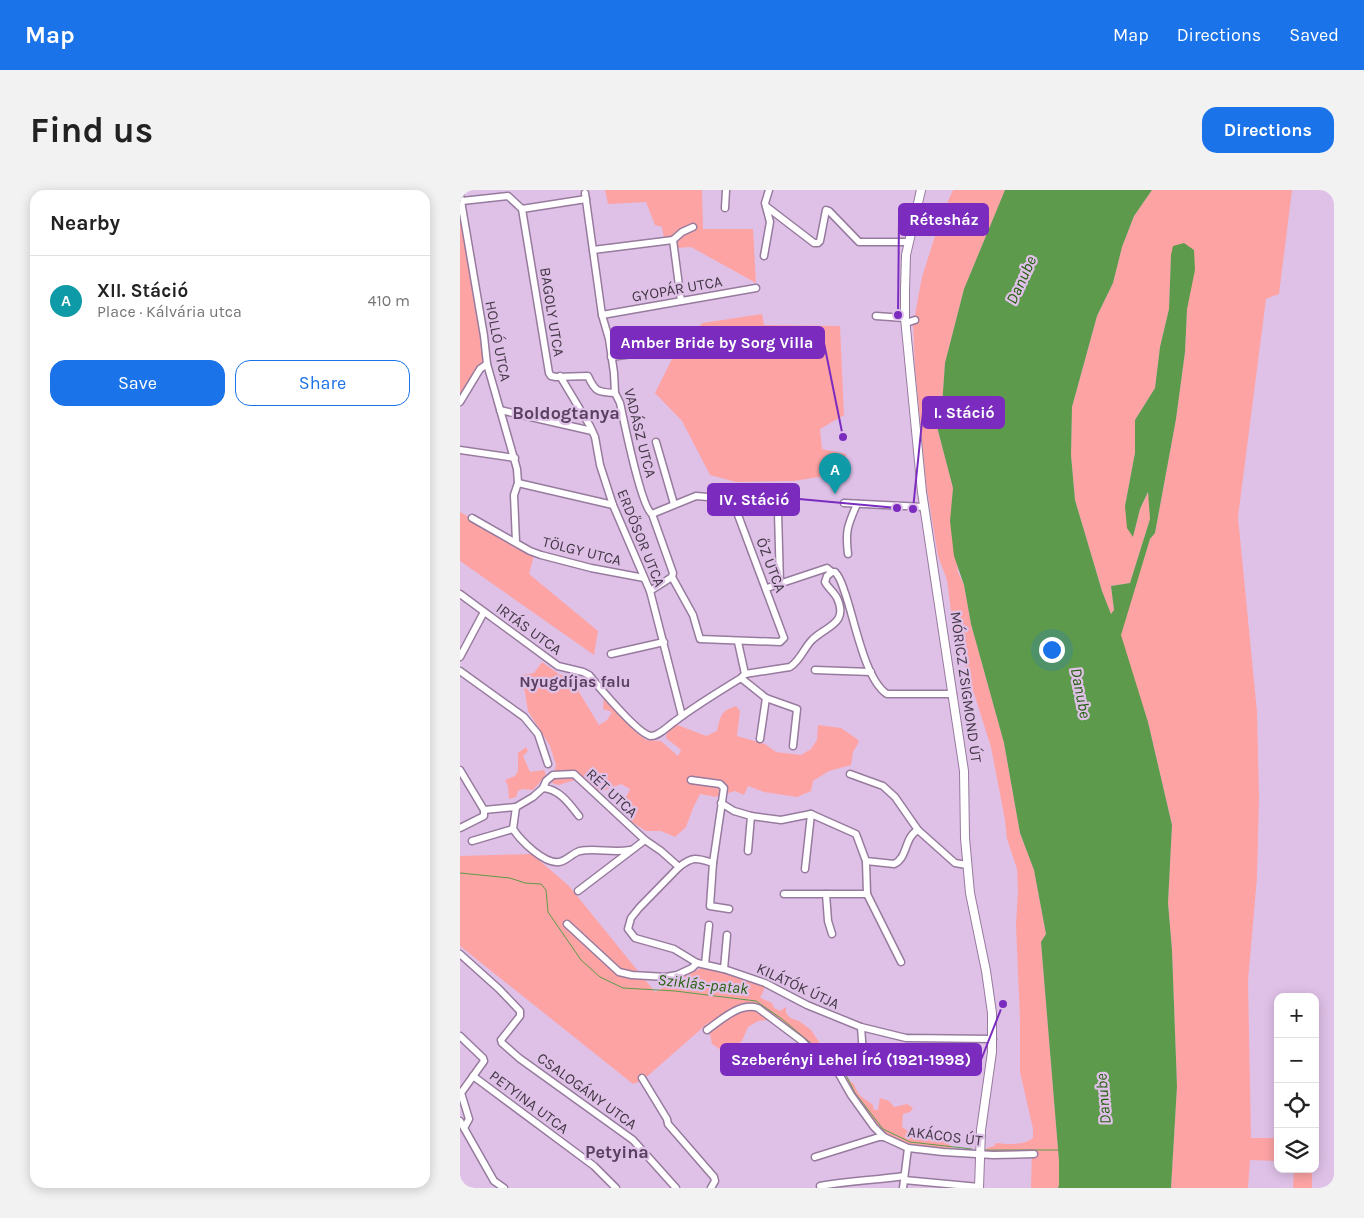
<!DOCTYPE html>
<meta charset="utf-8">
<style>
:root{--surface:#fff;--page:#f2f2f2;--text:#222;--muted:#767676;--line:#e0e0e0;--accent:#1a73e8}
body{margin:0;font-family:Karla,sans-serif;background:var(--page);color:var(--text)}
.controls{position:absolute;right:15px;bottom:15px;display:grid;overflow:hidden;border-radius:10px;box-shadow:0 2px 12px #0003}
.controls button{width:45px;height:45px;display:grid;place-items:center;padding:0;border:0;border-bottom:1px solid var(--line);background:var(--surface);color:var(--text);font:25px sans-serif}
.you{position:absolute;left:591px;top:459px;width:18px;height:18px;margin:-12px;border:4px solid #fff;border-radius:50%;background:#1a73e8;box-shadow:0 0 0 8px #1a73e833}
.badge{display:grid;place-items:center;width:32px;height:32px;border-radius:50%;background:var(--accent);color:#fff;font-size:16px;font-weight:700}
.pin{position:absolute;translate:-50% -41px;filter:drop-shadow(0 1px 2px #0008)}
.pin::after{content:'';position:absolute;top:26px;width:18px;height:15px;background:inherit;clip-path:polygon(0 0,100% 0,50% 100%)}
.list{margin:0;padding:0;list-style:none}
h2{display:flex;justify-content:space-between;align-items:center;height:65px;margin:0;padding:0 20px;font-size:21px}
h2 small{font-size:16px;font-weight:400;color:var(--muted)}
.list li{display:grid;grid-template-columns:32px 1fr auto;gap:15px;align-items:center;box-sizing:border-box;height:90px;padding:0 20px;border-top:1px solid var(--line)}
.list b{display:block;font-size:19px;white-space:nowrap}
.list p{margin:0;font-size:16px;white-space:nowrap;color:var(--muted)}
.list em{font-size:16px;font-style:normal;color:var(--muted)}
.actions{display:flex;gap:10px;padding:15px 20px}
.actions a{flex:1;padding:11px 0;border:1px solid var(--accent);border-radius:15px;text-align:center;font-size:18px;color:var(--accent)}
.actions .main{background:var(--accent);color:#fff}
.icon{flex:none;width:28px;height:28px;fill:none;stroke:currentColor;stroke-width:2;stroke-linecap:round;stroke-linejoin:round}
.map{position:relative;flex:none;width:874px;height:998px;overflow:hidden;border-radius:15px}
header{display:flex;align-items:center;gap:30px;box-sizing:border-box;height:70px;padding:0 25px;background:var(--accent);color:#fff}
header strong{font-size:24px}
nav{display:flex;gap:28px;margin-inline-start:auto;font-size:18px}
.intro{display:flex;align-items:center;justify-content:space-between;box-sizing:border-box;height:120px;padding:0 30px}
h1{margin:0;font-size:35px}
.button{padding:12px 22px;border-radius:15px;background:var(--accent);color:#fff;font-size:18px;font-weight:700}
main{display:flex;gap:30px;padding:0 30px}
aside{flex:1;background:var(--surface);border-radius:15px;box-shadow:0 2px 12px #0003}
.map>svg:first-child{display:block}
.green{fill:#fda3a4}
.water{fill:#5d9a4b}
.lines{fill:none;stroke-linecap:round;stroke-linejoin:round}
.stream{stroke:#5d9a4b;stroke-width:1}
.minor-casing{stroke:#977b9e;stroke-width:9}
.major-casing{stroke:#977b9e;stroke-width:10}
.minor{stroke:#fff;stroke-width:6}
.major{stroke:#fff;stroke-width:8}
.labels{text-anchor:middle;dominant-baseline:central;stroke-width:4.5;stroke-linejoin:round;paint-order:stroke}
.street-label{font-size:15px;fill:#433746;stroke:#dfc1e7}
.water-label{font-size:16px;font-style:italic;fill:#24600e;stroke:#dfc1e7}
.neighbourhood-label{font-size:16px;font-weight:bold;fill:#5a4060;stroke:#dfc1e7}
.quarter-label{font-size:18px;font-weight:bold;fill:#5a4060;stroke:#dfc1e7}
.leader{fill:none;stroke:#7b2cbf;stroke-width:2}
.callout-dot{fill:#7b2cbf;stroke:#dfc1e7;stroke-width:2}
.callout{fill:#7b2cbf;stroke:#7b2cbf;stroke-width:2}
.callout-label{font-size:16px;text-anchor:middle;font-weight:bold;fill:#fff}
</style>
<header>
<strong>Map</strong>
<nav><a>Map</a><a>Directions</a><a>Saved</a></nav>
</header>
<div class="intro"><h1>Find us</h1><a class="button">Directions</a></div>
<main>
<aside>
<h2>Nearby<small></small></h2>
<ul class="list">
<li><span class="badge" style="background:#0f9aa8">A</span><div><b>XII. Stáció</b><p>Place · Kálvária utca</p></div><em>410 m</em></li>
</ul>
<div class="actions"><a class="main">Save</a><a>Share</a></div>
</aside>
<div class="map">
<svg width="874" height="998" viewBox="0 0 874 998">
<rect width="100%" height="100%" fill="#dfc1e7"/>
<g class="green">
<polygon points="145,0 242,0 243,39 293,39 296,93 231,57 216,58 204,49 202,37 195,35 186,12 148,14"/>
<path d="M 493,0 L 545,0 L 504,99 L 485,173 L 482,216 L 476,233 L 493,298 L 492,313 L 498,382 L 504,395 L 511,434 L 544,553 L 560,643 L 574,680 L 586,744 L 581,752 L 599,971 L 599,995 L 598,998 L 571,998 L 572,959 L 567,962 L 526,962 L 527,958 L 534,956 L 536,953 C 548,954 562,956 573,948 L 573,939 L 560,882 L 560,829 L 556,735 L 558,701 L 557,679 L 547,649 L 545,630 L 531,557 L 505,475 L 492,429 L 487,390 L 478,366 L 466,293 L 455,177 L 453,135 L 462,87 L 482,24 Z"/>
<polygon points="692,0 832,0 819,104 806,109 778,327 797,522 799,607 797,687 788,791 791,948 818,948 818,971 790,970 788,998 711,998 717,896 712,760 708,713 712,635 688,532 660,445 690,349 695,343 716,229 725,162 727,119 711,65 709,119 700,157 695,198 675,230 675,263 665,316 673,347 680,319 689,301 690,329 670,393 651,396 654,420 651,424 642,401 615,310 611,265 612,217 637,126 653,93 662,57 674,26"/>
<polygon points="0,23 26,167 0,208"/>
<polygon points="302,124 304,135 380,136 384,225 360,239 362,259 386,264 383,283 334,291 276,292 250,285 222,231 195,203 222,149 243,133"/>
<polygon points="0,322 74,365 69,384 138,441 134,465 0,371"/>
<path d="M 82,472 L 100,485 L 111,485 L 119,502 L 139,535 L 147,530 L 152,522 L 143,519 L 144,505 L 162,524 L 177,543 L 186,550 L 201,551 L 218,566 L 221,560 L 206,548 L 207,540 L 215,534 L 246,546 L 257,541 C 261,526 260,521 276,516 L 280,521 L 277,546 L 305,554 L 316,562 L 341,565 L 351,559 L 357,550 L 358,535 L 381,538 L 397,549 L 399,552 L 393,562 L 391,575 L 369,581 L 353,591 L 351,601 L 337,607 L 304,602 L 288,596 L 284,605 L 275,601 L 256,607 L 240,604 L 233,618 L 226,637 L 215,647 L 201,641 L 186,641 L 170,631 L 173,617 L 163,613 L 170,599 L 161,594 L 140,602 L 124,587 L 99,595 L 92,593 L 96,575 L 90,556 L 68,521 L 62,485 L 74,483 Z"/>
<polygon points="66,557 68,561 63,566 70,582 84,580 86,585 73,600 63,599 58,601 56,607 49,609 48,596 45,590 55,586 58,581 58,563"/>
<path d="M 72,664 L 109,696 L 195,802 L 245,776 L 306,795 L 301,806 L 299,807 L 312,813 L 314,818 L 320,821 L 326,817 L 326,823 L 330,828 L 339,831 L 351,840 L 363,858 L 384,872 C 384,883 384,888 394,894 C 399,908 403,907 413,915 L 414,920 L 418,920 L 420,908 L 429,911 L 434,917 L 447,914 L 453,918 L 450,922 L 443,924 L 442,937 L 448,941 L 460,941 L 462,947 L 485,945 L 486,951 L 495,961 C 469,958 443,957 421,941 L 389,900 L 379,878 L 359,864 L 316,829 L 298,831 L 288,837 L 282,851 L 266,863 L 252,854 L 248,833 L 183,890 L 173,894 L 0,756 L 0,666 Z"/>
<polygon points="834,979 852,979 852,998 833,998"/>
</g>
<polygon class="water" points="545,0 692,0 674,26 662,57 653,93 637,126 612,217 611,265 615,310 642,401 651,424 654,420 651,396 670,393 690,329 688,302 680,319 673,347 667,338 665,316 675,263 675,230 695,198 700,157 709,119 711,65 713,56 724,53 734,60 735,80 727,119 725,162 716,229 695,343 690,349 661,445 688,532 712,635 708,713 712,760 717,896 711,998 598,998 599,995 599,971 581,752 586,744 574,680 560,643 544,553 511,434 504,395 494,366 490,331 493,298 476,233 482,216 485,173 504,99"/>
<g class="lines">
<g class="stream">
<polyline points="0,683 50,688 65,693 81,694 86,700 88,722 121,770 140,787 163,798 215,801 296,811 322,829 364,864 380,873 395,903 423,939 450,952 512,959"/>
<polyline points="525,960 599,960"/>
</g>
<g class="minor-casing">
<g id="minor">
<path d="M 125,3 L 142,125 L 149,149 L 154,183 L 155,203 L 160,213 C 164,231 181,317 192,324 L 213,383 L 212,387 L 233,425 L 240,449 L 320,452 L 324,448 L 272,309 L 236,306 L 192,324"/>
<polyline points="0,5 24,146 27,174 57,279 58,293 54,305 56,352"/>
<polyline points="2,11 48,6 62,19 126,9"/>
<polyline points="307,17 354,53 358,53 360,51 366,20 369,21 399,52 449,52"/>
<polyline points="265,18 266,0"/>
<path d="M 62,19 L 89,183 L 91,186 L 96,187 L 128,186 C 135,202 138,202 155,203"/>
<polyline points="133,60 213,50"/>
<polyline points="304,66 310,32 305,13 309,0"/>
<polyline points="221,111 213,50 222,42 233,37"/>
<polyline points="142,125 296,98"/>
<polyline points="416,126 445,128"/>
<polyline points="446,133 455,130"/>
<polyline points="151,167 208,159"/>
<polyline points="100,186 130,236 135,247 140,275 153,315 190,401 222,526"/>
<polyline points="0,212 20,179 27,174"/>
<polyline points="40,220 132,241"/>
<polyline points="196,252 214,314"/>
<polyline points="0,260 55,268"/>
<polyline points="58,293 153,315"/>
<polyline points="384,313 464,317"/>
<polyline points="318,322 320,394"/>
<polyline points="12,328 70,361 81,365 131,378 184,388"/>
<path d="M 388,364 C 385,340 388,335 397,314"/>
<polyline points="307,398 367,378 372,382"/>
<polyline points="190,401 212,387"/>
<path d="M 0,404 L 98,476 L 123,482 L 129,485 C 139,497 179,545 191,546 C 199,546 208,536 214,532 C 235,516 258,502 281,488 L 285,484 L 330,477 C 340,471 344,458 352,450 C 366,436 389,434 377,408 C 374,402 368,398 365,392 L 367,386 L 372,382 L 375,382 C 380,387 382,394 384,400 C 394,426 404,489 427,504 L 493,504"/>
<polyline points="278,452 285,484"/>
<polyline points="151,464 204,452"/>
<polyline points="0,467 24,422"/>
<polyline points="355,480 411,482"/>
<polyline points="0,481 64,527 78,544 88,574"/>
<polyline points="281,488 306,508 337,519 333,556"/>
<polyline points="300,549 306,508"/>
<polyline points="0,580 24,620"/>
<polyline points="390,584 423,596 435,607 458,640"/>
<polyline points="231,590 260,594 264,598 253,673 250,716 269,719"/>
<path d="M 83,598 C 99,599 109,613 119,626"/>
<path d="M 261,613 L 274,621 L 291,626 L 321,630 L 351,624 L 396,644 L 406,671 L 434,674 C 448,668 444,647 458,640 L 495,673 L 507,675"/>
<path d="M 56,617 L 53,639 C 61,651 84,674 99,672 C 107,671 112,663 120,661 C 135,658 153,663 170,660"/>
<polyline points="24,620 56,617 73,607 83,598 86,591 93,585 114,584 185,650 201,661 219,677"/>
<polyline points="0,638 24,626 24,620"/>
<polyline points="12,651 53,639"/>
<polyline points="288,661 291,626"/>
<polyline points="406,671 407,704 441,772"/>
<path d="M 253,673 C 237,668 233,666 219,677 L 179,718 L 171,728 L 168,739 L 175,748 L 214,759 L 237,773 L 264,779 L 305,793 L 347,815 L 401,837 L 446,848 L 533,849"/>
<polyline points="345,679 351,624"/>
<polyline points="118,701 185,650"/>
<polyline points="324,704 407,704"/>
<polyline points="366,704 368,731 372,744"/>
<polyline points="107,734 159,782 172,785 206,787 217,785 232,778 237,773"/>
<polyline points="0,764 39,799 60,821 60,826 41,850 42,853 59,868 173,950 216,998"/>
<polyline points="245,774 249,735"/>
<polyline points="264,779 267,745"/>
<polyline points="401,837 403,864"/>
<path d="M 247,840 C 261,830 280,812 298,818 L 342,851 L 358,867 L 375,877 L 391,905 L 414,937 L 424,947 L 448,958 L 483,962 L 533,965 L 574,964"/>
<polyline points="0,846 23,868 24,871 1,903 9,929 4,938"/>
<polyline points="13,886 134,976 156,998"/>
<polyline points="182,888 207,929 208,934 254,987 255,991 251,998"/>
<polyline points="0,931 34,991 44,998"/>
<polyline points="355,967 419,947 424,947"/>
<polyline points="444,990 519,997"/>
<path d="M 360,996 C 388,991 416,990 444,986"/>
<polyline points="443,998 448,958"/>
</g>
</g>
<g class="major-casing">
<polyline id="major" points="461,0 446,65 445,100 445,128 462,302 504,581 505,648 510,703 526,781 532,823 532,862 521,940 519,998"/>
</g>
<use href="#minor" class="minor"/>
<use href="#major" class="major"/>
</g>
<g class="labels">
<g class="street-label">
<text transform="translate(217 99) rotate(-10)">GYOPÁR UTCA</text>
<text transform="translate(92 122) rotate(81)">BAGOLY UTCA</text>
<text transform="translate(38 151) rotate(79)">HOLLÓ UTCA</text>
<text transform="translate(180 243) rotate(76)">VADÁSZ UTCA</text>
<text transform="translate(181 348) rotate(68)">ERDŐSOR UTCA</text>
<text transform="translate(122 361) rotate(14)">TÖLGY UTCA</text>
<text transform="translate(311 375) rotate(69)">ŐZ UTCA</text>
<text transform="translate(69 439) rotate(36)">IRTÁS UTCA</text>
<text transform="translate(506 497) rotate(82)">MÓRICZ ZSIGMOND ÚT</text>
<text transform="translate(152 603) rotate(43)">RÉT UTCA</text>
<text transform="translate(338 796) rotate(25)">KILÁTÓK ÚTJA</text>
<text transform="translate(127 901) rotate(36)">CSALOGÁNY UTCA</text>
<text transform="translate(69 912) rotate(37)">PETYINA UTCA</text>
<text transform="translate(485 946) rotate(7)">AKÁCOS ÚT</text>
</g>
<g class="water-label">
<text transform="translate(561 90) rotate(-65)">Danube</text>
<text transform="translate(621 503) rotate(79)">Danube</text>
<text transform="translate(243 794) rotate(6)">Sziklás-patak</text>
<text transform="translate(643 909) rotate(-95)">Danube</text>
</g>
<g class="neighbourhood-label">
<text x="115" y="491">Nyugdíjas falu</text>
</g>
<g class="quarter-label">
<text x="106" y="223">Boldogtanya</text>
<text x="157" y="962">Petyina</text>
</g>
</g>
<path class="leader" d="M438 125L439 30M383 247L364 153M453 319L463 222M437 318L339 309M543 814L521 870"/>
<g class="callout-dot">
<circle cx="438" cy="125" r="5"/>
<circle cx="383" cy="247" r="5"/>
<circle cx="453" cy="319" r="5"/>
<circle cx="437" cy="318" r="5"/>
<circle cx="543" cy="814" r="5"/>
</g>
<g class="callout">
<rect x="439" y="14" width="89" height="31" rx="5"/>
<rect x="151" y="137" width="213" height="31" rx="5"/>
<rect x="463" y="207" width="81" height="31" rx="5"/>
<rect x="248" y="294" width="91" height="31" rx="5"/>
<rect x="261" y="854" width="260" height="31" rx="5"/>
</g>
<g class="callout-label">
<text x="484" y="35">Rétesház</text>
<text x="257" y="158">Amber Bride by Sorg Villa</text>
<text x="504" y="228">I. Stáció</text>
<text x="294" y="315">IV. Stáció</text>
<text x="391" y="875">Szeberényi Lehel Író (1921-1998)</text>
</g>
</svg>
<div class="controls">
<button>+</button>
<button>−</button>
<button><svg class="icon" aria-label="locate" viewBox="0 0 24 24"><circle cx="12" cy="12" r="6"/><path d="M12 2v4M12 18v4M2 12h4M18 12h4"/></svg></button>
<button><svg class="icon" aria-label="layers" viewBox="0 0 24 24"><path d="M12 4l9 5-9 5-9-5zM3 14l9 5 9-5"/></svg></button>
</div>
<div class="you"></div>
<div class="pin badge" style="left:375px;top:304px;background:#0f9aa8">A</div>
</div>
</main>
